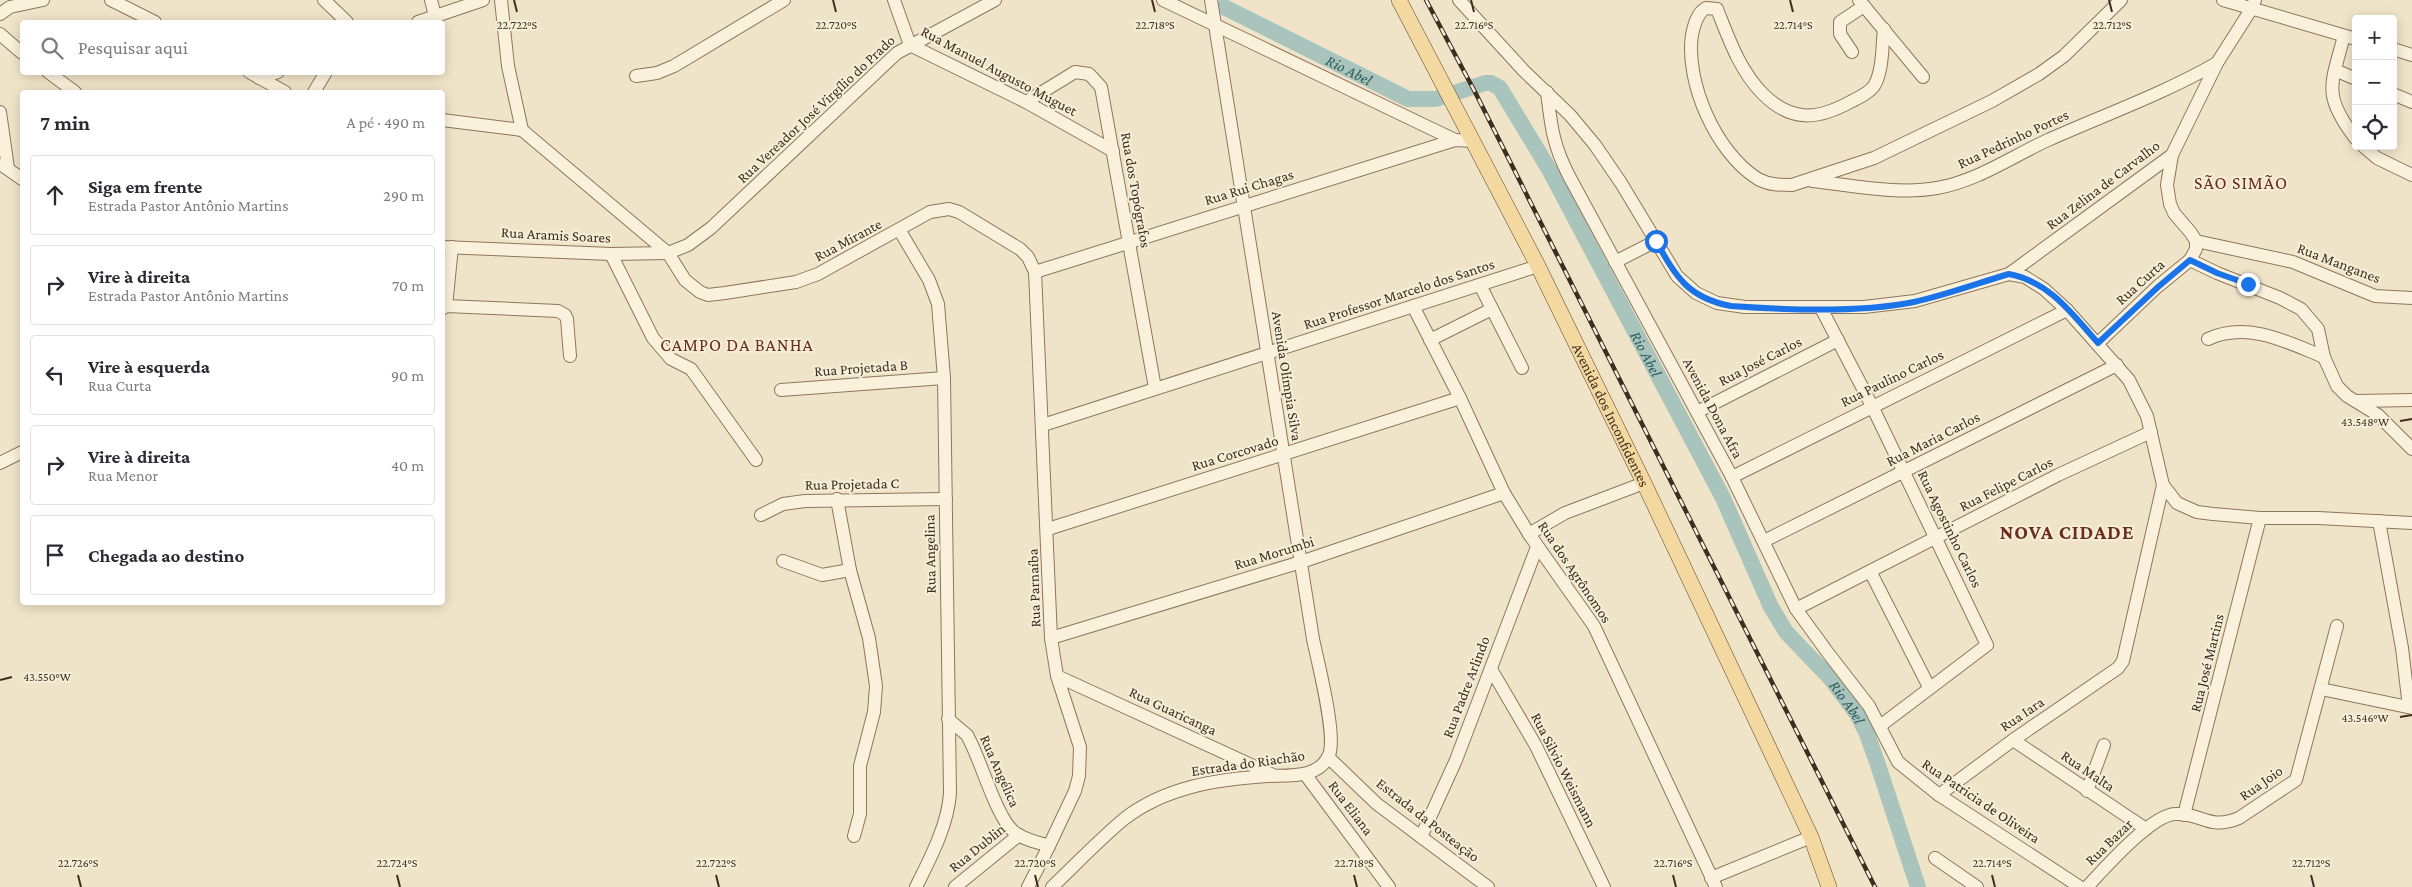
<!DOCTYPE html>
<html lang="pt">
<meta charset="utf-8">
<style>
:root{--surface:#fff;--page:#f7f7f7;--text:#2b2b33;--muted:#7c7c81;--line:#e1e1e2}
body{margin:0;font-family:"Crimson Pro",serif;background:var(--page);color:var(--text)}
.controls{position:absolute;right:15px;top:15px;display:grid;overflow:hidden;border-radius:5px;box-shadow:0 2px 12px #0003}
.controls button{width:45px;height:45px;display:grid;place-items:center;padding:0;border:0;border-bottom:1px solid var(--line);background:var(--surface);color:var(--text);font:25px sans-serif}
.stop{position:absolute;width:15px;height:15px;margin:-11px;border:4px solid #1a73e8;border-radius:50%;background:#fff}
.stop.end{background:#1a73e8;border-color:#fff;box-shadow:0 1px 5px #0008}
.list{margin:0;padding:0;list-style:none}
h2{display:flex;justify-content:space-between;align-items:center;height:65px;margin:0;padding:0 20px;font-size:21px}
h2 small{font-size:16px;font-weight:400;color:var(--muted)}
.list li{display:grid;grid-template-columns:32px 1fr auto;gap:15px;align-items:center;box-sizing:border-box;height:80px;margin:0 10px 10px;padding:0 10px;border:1px solid var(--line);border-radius:5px}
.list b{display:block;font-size:19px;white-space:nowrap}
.list p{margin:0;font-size:16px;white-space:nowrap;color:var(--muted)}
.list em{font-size:16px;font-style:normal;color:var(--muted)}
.icon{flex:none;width:28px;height:28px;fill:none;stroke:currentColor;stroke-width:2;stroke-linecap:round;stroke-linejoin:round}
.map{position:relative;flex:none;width:2412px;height:887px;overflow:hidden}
.search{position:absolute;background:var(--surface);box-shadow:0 2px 12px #0003;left:20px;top:20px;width:425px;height:55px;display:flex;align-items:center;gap:12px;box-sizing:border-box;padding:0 18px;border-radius:5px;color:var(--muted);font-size:19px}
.panel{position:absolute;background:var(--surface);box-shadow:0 2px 12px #0003;left:20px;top:90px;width:425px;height:515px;border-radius:5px}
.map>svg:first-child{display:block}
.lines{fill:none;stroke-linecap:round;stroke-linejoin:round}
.river{stroke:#a9c4bc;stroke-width:16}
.minor-casing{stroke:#8d765c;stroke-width:14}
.major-casing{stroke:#5b4430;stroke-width:16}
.minor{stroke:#faf1dc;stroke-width:12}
.major{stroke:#f3d9a0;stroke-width:15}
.rail-casing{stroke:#3d2e20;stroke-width:4.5}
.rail{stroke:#f7eed8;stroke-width:2.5;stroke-dasharray:8;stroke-linecap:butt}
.route{stroke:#1a73e8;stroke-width:6}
.ticks{fill:none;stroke:#3d2e20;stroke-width:2}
.labels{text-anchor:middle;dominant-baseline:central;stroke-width:4;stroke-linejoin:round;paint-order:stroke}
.street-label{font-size:15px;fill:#3d2e20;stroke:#f7eed8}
.water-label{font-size:16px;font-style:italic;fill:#2f5d5a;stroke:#f7eed8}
.quarter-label{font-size:18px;letter-spacing:1px;fill:#6b2e1e;stroke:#f7eed8}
.district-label{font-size:20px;font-weight:bold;letter-spacing:1px;fill:#6b2e1e;stroke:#f7eed8}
.ticks-label{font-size:12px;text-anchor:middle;fill:#3d2e20;stroke:#f7eed8;stroke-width:4;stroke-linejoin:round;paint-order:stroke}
</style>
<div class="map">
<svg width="2412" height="887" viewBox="0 0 2412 887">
<rect width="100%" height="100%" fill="#f0e4c8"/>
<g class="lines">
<path class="river" id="s1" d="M 1224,7 L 1408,99 L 1436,99 L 1485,83 L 1491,83 L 1500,88 L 1550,171 L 1723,498 L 1771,607 L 1786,632 L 1831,679 L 1857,714 L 1867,734 L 1878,765 L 1918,887"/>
<g class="minor-casing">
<g id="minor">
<polyline points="111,0 155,22"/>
<polyline points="324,0 347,22"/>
<polyline points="431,0 435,16"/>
<polyline points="501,0 508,66 522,130 668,253 685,280 700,292 708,295 725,293 796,282 818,274 930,212 949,209 959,212 1020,249 1028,257 1035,272 1051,638 1057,676 1080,747 1079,776 1075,791 1049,846 1028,887"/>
<polyline points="894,0 910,45 1026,102 1113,151"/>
<polyline points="1163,0 1455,140"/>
<polyline points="1459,0 1524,71 1570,115 1595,145 1621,183 1677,276 1696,293 1717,303 1745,307 1864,307 1915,301 2009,274 2025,277 2044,289 2067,310 2129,380 2147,416 2163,485 2177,503 2197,512 2213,514 2260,518 2318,518 2412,523"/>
<polyline points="1859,0 1923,77"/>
<polyline points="2223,0 2356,39"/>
<polyline points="0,14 10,7 43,0"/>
<polyline points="418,22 483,0"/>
<path d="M 1884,29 C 1882,47 1883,71 1874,86 C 1869,93 1860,97 1852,101 C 1818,120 1791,123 1762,93 C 1739,69 1729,39 1717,9 L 1706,8 C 1697,13 1694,25 1692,35 C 1685,82 1716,153 1758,179 C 1769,185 1780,185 1792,185 L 1874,158 L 1992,101 L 2039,74 L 2064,56 L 2121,0"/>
<polyline points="0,34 22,53"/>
<path d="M 2344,36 C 2331,85 2322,95 2356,139"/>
<polyline points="2393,49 2412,55"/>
<polyline points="1852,52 1840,34 1840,22 1864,6"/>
<polyline points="2335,70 2356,79"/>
<polyline points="48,72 75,92"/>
<polyline points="249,72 285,92"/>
<polyline points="636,76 657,73 674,66 784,0"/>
<polyline points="259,78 278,72"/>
<polyline points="314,92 326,72"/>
<path d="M 1547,92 C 1551,126 1553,145 1569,176 L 1732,477 L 1796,609 L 1828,653 L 1869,706 L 1898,762 L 1939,795 L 2080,887"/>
<polyline points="2393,94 2412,102"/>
<polyline points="1026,102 1075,72 1089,74 1101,87 1155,388"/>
<polyline points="0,112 8,168"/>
<polyline points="442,120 522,130"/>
<polyline points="2363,146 2377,158 2412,175"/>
<polyline points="2,165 22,179"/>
<path d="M 1812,181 C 1852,185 1897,195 1937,188 C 1977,181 2011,157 2048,140 C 2104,115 2163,94 2217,63"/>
<path d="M 900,231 L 929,280 L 938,304 L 944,378 L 950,793 C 948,825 930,859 916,887"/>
<polyline points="2196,241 2293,262 2375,296 2412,298"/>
<polyline points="442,247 611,254 668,253 688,245 711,228 897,53 995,0"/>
<polyline points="611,254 653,338 671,359 691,369 756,460"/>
<polyline points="2190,260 2217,273 2280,298 2301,309 2318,329 2324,357 2337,386 2347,396 2378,415 2412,449"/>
<polyline points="1615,262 1656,241"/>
<polyline points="1035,272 1455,140 1473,141"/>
<polyline points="2009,274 2172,155 2217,63 2252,8 2255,0"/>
<polyline points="1480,285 1522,368"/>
<polyline points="446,306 452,247"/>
<polyline points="1413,306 1460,398 1504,493 1529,534 1594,626 1716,887"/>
<polyline points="1821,308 1872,406 1987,645 1880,726"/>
<polyline points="442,309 446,306 558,311 565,315 567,319 570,356"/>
<path d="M 2208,339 C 2248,321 2287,342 2324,357"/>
<polyline points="1430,340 1492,309"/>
<polyline points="2098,343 2157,287 2190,260 2196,249 2196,241 2191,233 2174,213 2170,204 2167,185 2172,155"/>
<polyline points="781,390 944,378"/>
<polyline points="2356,401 2412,400"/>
<polyline points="1697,412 1838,340"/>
<polyline points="1043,425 1538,266"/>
<polyline points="0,463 22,452"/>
<polyline points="1732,477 2067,310"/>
<polyline points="837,499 850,570 869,638 876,686 874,712 860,766 860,814 854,836"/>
<polyline points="761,515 783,504 805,501 946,499"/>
<polyline points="2379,521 2402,648 2409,707"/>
<polyline points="1048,529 1460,398"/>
<polyline points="1529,534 1565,513 1644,483"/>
<polyline points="1764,541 2117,365"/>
<polyline points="783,561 822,575 850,570"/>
<polyline points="1870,571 1929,687"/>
<polyline points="1796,609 2058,475 2151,432"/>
<polyline points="1051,638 1301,562 1504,493"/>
<polyline points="1491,669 1536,746 1604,887"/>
<polyline points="1057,676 1273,775"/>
<polyline points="2321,689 2412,708"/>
<path d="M 948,719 L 967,735 L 971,743 C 982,765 997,817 1013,831 C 1023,840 1038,842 1049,846"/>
<polyline points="2013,740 2146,829"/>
<polyline points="1328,757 1377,804 1488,887"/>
<polyline points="1305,774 1389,887"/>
<polyline points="2087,791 2104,745"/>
<polyline points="1939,795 2013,740 2118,668 2123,661 2163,485"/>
<polyline points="2184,815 2260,518"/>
<polyline points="1421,837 1456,760 1537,547"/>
<polyline points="1935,858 1977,887"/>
<polyline points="1711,878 1811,837"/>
<polyline points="955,887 1019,835"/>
<path d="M 1052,887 C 1076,864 1099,840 1124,819 C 1165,787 1218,779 1268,776 C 1288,775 1319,779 1329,755 C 1337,736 1318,663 1313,639 L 1211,0"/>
<path d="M 2087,887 C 2104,869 2151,815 2175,814 C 2201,812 2208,831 2239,818 L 2296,780 L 2337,626"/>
</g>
</g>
<g class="major-casing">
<g id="major">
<path id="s2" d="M 1399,0 L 1538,266 L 1644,483 L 1811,837 L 1829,887"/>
</g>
</g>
<use href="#minor" class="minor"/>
<use href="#major" class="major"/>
<g class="rail-casing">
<polyline id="rail" points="1426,0 1475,92 1875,887"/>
</g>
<use href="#rail" class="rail"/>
</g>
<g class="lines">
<path class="route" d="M 1656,241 C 1676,277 1688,298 1731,306 C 1786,310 1860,313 1914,302 C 1946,295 1978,283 2009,274 C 2050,282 2072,314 2098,343 L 2158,287 L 2190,260 L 2217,273 L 2248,284"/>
</g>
<path class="ticks" d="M 514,0 L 517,12M 833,0 L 836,12M 1152,0 L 1155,12M 1471,0 L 1474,12M 1790,0 L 1793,12M 2109,0 L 2112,12M 2400,421 L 2412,419M 0,680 L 12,677M 2400,717 L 2412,715M 78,875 L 81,887M 397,875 L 400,887M 716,875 L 719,887M 1035,875 L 1038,887M 1354,875 L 1357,887M 1673,875 L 1676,887M 1992,875 L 1995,887M 2311,875 L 2314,887"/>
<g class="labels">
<g class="street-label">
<text transform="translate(999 71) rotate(28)">Rua Manuel Augusto Muguet</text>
<text transform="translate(816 109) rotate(-43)">Rua Vereador José Virgílio do Prado</text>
<text transform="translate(2013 139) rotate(-25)">Rua Pedrinho Portes</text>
<text transform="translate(2103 185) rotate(-37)">Rua Zelina de Carvalho</text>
<text transform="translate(1249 187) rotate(-17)">Rua Rui Chagas</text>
<text transform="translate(1136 190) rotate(80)">Rua dos Topógrafos</text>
<text transform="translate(556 235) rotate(3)">Rua Aramis Soares</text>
<text transform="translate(848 240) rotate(-28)">Rua Mirante</text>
<text transform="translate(2339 263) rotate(21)">Rua Manganes</text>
<text transform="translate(2140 282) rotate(-42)">Rua Curta</text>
<text transform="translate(1399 294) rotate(-18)">Rua Professor Marcelo dos Santos</text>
<text transform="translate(1760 361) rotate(-27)">Rua José Carlos</text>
<text transform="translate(861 368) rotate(-4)">Rua Projetada B</text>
<text transform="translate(1287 376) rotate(81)">Avenida Olímpia Silva</text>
<text transform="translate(1892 378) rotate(-26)">Rua Paulino Carlos</text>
<text transform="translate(1713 408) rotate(62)">Avenida Dona Afra</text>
<text stroke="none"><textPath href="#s2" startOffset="466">Avenida dos Inconfidentes</textPath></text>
<text transform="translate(1933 439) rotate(-27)">Rua Maria Carlos</text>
<text transform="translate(1235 453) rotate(-17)">Rua Corcovado</text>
<text transform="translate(852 484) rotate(-1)">Rua Projetada C</text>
<text transform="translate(2006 484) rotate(-27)">Rua Felipe Carlos</text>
<text transform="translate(1950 529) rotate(64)">Rua Agostinho Carlos</text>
<text transform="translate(1274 553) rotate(-17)">Rua Morumbi</text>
<text transform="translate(930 554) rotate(-91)">Rua Angelina</text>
<text transform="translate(1575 572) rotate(56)">Rua dos Agrônomos</text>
<text transform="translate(1034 588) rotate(-92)">Rua Parnaíba</text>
<text transform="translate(2207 663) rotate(-76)">Rua José Martins</text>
<text transform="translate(1466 687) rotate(-69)">Rua Padre Arlindo</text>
<text transform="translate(1173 711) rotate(25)">Rua Guaricanga</text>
<text transform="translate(2022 714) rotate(-34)">Rua Iara</text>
<text transform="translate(1248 763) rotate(-8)">Estrada do Riachão</text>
<text transform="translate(1564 770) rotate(63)">Rua Silvio Weismann</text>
<text transform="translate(1000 771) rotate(66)">Rua Angélica</text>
<text transform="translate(2088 771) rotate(34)">Rua Malta</text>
<text transform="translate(2261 783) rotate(-35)">Rua Joio</text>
<text transform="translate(1981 801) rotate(34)">Rua Patricia de Oliveira</text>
<text transform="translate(1351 808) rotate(53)">Rua Eliana</text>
<text transform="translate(1428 820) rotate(38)">Estrada da Posteação</text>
<text transform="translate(2109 842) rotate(-44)">Rua Bazar</text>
<text transform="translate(977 848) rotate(-39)">Rua Dublin</text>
</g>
<g class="water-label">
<text stroke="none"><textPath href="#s1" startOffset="140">Rio Abel</textPath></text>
<text stroke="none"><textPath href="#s1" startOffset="605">Rio Abel</textPath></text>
<text stroke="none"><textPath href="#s1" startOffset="1010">Rio Abel</textPath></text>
</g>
<g class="quarter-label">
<text x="2241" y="183">SÃO SIMÃO</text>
<text x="737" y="345">CAMPO DA BANHA</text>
</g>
<g class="district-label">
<text x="2067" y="532">NOVA CIDADE</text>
</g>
</g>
<g class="ticks-label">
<text x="517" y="29">22.722°S</text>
<text x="836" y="29">22.720°S</text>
<text x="1155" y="29">22.718°S</text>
<text x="1793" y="29">22.714°S</text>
<text x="2112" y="29">22.712°S</text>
<text x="1474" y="29">22.716°S</text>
<text x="2365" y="426">43.548°W</text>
<text x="47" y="681">43.550°W</text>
<text x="2365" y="722">43.546°W</text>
<text x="78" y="867">22.726°S</text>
<text x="397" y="867">22.724°S</text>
<text x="716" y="867">22.722°S</text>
<text x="1035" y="867">22.720°S</text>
<text x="1354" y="867">22.718°S</text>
<text x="1673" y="867">22.716°S</text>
<text x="1992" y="867">22.714°S</text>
<text x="2311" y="867">22.712°S</text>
</g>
</svg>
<div class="controls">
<button>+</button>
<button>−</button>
<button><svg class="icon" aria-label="locate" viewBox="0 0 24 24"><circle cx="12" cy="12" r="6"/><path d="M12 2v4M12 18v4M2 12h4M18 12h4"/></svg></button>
</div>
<div class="stop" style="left:1656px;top:241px"></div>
<div class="stop end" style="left:2248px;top:284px"></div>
<div class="search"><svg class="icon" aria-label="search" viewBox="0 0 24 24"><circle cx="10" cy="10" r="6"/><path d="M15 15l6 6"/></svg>Pesquisar aqui</div>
<section class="panel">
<h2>7 min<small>A pé · 490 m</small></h2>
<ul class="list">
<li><svg class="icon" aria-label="ahead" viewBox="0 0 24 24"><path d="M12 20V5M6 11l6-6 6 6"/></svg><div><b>Siga em frente</b><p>Estrada Pastor Antônio Martins</p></div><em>290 m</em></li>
<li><svg class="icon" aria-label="right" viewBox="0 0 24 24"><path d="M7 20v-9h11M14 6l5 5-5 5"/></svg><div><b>Vire à direita</b><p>Estrada Pastor Antônio Martins</p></div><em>70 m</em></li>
<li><svg class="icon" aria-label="left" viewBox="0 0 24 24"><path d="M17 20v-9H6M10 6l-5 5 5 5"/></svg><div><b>Vire à esquerda</b><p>Rua Curta</p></div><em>90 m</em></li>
<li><svg class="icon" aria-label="right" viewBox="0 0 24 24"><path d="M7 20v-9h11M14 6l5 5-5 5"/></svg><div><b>Vire à direita</b><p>Rua Menor</p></div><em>40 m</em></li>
<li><svg class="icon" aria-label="arrive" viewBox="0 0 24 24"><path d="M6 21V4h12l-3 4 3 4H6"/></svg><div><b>Chegada ao destino</b></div></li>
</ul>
</section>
</div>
